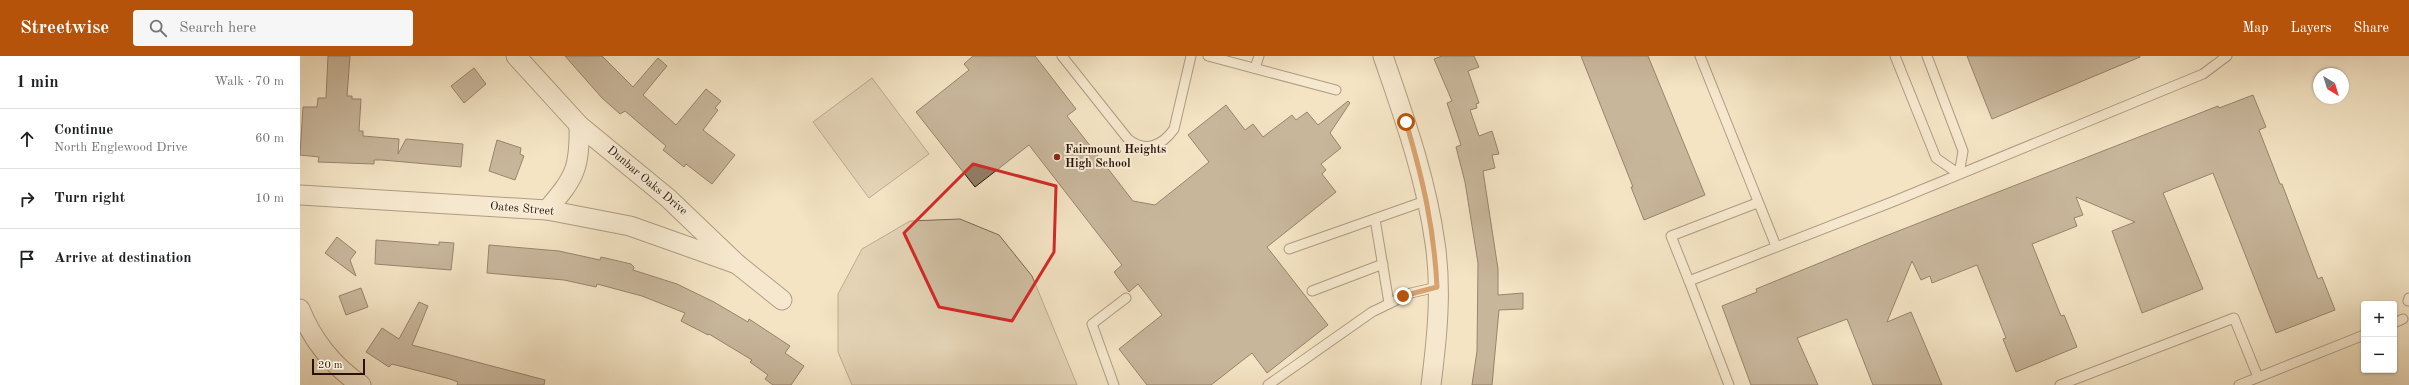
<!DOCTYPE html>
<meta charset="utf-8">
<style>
:root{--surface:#fff;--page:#f6f6f6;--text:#202124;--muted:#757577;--line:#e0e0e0;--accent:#b45309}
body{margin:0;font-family:"Old Standard TT",serif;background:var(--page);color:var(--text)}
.controls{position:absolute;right:12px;bottom:12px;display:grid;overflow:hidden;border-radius:4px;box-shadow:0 1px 3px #0004}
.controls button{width:36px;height:36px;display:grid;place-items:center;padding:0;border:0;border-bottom:1px solid var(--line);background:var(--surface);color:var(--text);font:20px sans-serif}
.compass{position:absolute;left:2013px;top:12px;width:36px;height:36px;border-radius:50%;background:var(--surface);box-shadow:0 1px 3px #0004;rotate:142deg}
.scale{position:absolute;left:12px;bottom:10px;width:53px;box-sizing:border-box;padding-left:4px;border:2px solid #291105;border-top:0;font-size:11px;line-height:14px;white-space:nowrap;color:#291105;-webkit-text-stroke:3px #f8edd9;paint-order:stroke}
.stop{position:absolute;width:12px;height:12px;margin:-9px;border:3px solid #b45309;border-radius:50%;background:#fff}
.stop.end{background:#b45309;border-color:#fff;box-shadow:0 1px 4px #0008}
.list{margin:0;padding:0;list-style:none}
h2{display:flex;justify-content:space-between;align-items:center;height:52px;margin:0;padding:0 16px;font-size:17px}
h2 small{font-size:13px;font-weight:400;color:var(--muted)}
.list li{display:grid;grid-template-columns:26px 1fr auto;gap:12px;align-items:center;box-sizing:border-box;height:60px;padding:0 16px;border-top:1px solid var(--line)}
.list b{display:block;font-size:15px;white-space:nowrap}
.list p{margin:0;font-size:13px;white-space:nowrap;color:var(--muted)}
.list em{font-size:13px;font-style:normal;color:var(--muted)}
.icon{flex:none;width:22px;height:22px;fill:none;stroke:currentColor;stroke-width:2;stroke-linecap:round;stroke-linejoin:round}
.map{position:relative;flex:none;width:2109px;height:329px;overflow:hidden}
header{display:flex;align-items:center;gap:24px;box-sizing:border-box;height:56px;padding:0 20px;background:var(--accent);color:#fff}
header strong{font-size:19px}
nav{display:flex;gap:22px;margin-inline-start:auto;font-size:14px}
.search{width:280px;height:36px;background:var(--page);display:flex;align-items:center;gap:10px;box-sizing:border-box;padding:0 14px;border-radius:4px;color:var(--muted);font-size:15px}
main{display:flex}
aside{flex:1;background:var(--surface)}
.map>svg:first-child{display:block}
.green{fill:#d1c0a4;stroke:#7d6854}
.building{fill:#937f68;stroke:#291105}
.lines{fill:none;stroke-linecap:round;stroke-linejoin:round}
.service-casing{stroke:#5c4635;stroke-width:11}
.minor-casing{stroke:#5c4635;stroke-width:21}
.service{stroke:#f8edd9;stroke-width:9}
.minor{stroke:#f8edd9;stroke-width:19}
.route{stroke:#b45309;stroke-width:5}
.marked{fill:none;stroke:#d62828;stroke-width:3;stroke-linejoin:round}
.poi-dot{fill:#8f2418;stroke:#f8edd9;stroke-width:1.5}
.labels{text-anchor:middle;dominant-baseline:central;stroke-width:4;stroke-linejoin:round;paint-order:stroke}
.poi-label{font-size:12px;font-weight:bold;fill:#291105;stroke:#f8edd9;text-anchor:start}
.street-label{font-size:12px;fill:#291105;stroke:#f8edd9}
</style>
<header>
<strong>Streetwise</strong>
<div class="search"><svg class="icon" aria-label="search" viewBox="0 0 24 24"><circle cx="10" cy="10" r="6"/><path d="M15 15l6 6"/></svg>Search here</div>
<nav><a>Map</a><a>Layers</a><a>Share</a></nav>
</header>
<main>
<aside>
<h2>1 min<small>Walk · 70 m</small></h2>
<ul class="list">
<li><svg class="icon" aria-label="ahead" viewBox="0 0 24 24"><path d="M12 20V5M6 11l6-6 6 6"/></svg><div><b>Continue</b><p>North Englewood Drive</p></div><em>60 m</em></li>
<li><svg class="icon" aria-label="right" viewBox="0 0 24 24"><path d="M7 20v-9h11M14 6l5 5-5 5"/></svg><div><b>Turn right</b></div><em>10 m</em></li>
<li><svg class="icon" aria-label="arrive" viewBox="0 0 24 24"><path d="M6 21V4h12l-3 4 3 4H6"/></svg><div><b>Arrive at destination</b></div></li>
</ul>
</aside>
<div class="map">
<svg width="2109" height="329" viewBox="0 0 2109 329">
<rect width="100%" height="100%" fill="#f4e4c4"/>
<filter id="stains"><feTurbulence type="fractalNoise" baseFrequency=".005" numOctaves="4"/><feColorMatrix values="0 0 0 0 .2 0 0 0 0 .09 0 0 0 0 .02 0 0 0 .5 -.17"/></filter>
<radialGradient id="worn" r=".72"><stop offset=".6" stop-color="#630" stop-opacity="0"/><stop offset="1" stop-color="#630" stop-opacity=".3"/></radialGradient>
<g class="green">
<polygon points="572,22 629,98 569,142 513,66"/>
<polygon points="660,163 699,179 732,220 777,329 552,329 538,296 538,238 562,193 610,165"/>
</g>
<g class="building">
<polygon points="28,0 50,0 47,40 52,40 52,43 61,43 59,75 63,75 63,80 99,83 98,98 106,83 163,88 161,111 82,104 74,104 74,108 18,106 19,101 0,99 3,51 17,51 18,42 26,42"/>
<polygon points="265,0 302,0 333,31 358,2 367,10 343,39 376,69 406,33 421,45 415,52 418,54 403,74 435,99 412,128 386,108 384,111 363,94 366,90 325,55 320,58 302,42"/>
<polygon points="673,0 735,0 776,53 767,60 833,145 855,149 909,106 888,79 926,49 945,74 953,68 963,81 992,59 996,64 1007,56 1018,69 1048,45 1050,47 1030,77 1041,92 1021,108 1026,114 1022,118 1036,136 967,191 1028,269 967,317 952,297 911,329 847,329 819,293 862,259 838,228 829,236 814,216 822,209 729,89 675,131 616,56 669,14 664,8"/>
<polygon points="1142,0 1174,0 1179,11 1168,15 1179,47 1176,48 1177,52 1170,54 1179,80 1192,75 1199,98 1192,99 1195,112 1183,115 1198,213 1198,239 1223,237 1223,253 1199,254 1192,329 1172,329 1177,295 1178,207 1165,126 1156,91 1161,89 1147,47 1152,45 1134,3"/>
<polygon points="1281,0 1348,0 1405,139 1344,164 1331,131 1333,131"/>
<polygon points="1667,0 1840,0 1840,1 1692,63"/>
<polygon points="174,12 186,28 164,47 151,30"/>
<polygon points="1953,39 1966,71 1959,74 1980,128 1982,128 2018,223 2022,221 2035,254 1976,277 1913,117 1863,137 1903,233 1842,257 1812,175 1835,166 1776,141 1783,159 1774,162 1777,170 1732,188 1761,260 1764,259 1777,291 1716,316 1703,283 1706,282 1677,209 1632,227 1630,220 1621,224 1612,205 1587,266 1611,256 1642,329 1573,329 1547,263 1497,282 1518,329 1451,329 1422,250 1457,236 1456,233 1583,181 1918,50 1919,52"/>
<polygon points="197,84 221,92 220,98 224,100 215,124 189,115"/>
<polygon points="37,181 56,196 50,204 56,220 25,197"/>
<polygon points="76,184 139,189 139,186 154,187 151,214 75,208"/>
<polygon points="189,189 259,195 300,204 301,201 331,208 334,211 333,214 377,228 414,246 448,266 449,263 490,290 485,297 504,310 491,329 473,329 465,323 468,319 450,306 452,304 409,278 408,279 381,265 385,257 342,240 297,228 296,231 264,224 187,217"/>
<polygon points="61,232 68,251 46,259 39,240"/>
<polygon points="119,246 128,250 112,289 245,324 244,329 157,329 158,326 150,323 92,308 89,311 66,296 82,272 99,283"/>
</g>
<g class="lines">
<g class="service-casing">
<g id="service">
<path d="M 762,0 L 828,83 C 845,97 862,90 874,73 L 891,0"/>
<polyline points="908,0 1036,34"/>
<polyline points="1400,0 1476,190"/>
<polyline points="1595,0 1636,102 1659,118 1663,95 1627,0"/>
<polyline points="955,12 959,0"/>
<polyline points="1457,147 1371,180 1389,225 1592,146 1903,18 1927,0"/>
<polyline points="1075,163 1089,247"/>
<polyline points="989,193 1128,144"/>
<polyline points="1389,225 1429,329"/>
<polyline points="1012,235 1083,208"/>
<polyline points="2108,245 2109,242"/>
<polyline points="2094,267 2103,263"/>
<polyline points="814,329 792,268 826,242"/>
<polyline points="968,329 1072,256 1111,237 1137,231"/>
<polyline points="1760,329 1934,262 1958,321"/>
<polyline points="1939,329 2064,279"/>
</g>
</g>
<g class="minor-casing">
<g id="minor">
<polyline points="216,0 279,69 368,142 437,208 482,244"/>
<path d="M 1083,0 C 1104,61 1126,122 1135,187 C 1142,234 1137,282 1131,329"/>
<polyline points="0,139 247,154 330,170 437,208"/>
<path d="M 247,154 C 275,121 280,113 279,69"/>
<path d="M 0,253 C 12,284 34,311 61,329"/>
</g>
</g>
<use href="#service" class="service"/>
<use href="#minor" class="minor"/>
</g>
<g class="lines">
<path class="route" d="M 1103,240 L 1137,231 C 1134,171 1123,124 1106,66"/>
</g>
<path d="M0 0H2109V329H0ZM 673,108 L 756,130 L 754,196 L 712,265 L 639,251 L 604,177 Z" fill="#f4e4c4" fill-opacity=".55" fill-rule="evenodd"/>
<path class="marked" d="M 673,108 L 756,130 L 754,196 L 712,265 L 639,251 L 604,177 Z"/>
<circle class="poi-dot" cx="757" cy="101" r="4"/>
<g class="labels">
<g class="poi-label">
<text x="765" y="94">Fairmount Heights<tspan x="765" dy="14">High School</tspan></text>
</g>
<g class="street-label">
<text transform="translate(347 125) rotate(40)">Dunbar Oaks Drive</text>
<text transform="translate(222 153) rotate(5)">Oates Street</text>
</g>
</g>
<rect width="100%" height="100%" filter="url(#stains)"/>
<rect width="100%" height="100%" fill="url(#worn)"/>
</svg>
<div class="controls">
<button>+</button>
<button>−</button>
</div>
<svg class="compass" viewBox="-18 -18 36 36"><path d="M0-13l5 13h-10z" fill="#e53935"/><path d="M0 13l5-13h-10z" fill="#757577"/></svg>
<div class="scale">20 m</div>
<div class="stop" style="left:1106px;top:66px"></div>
<div class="stop end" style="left:1103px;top:240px"></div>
</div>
</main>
